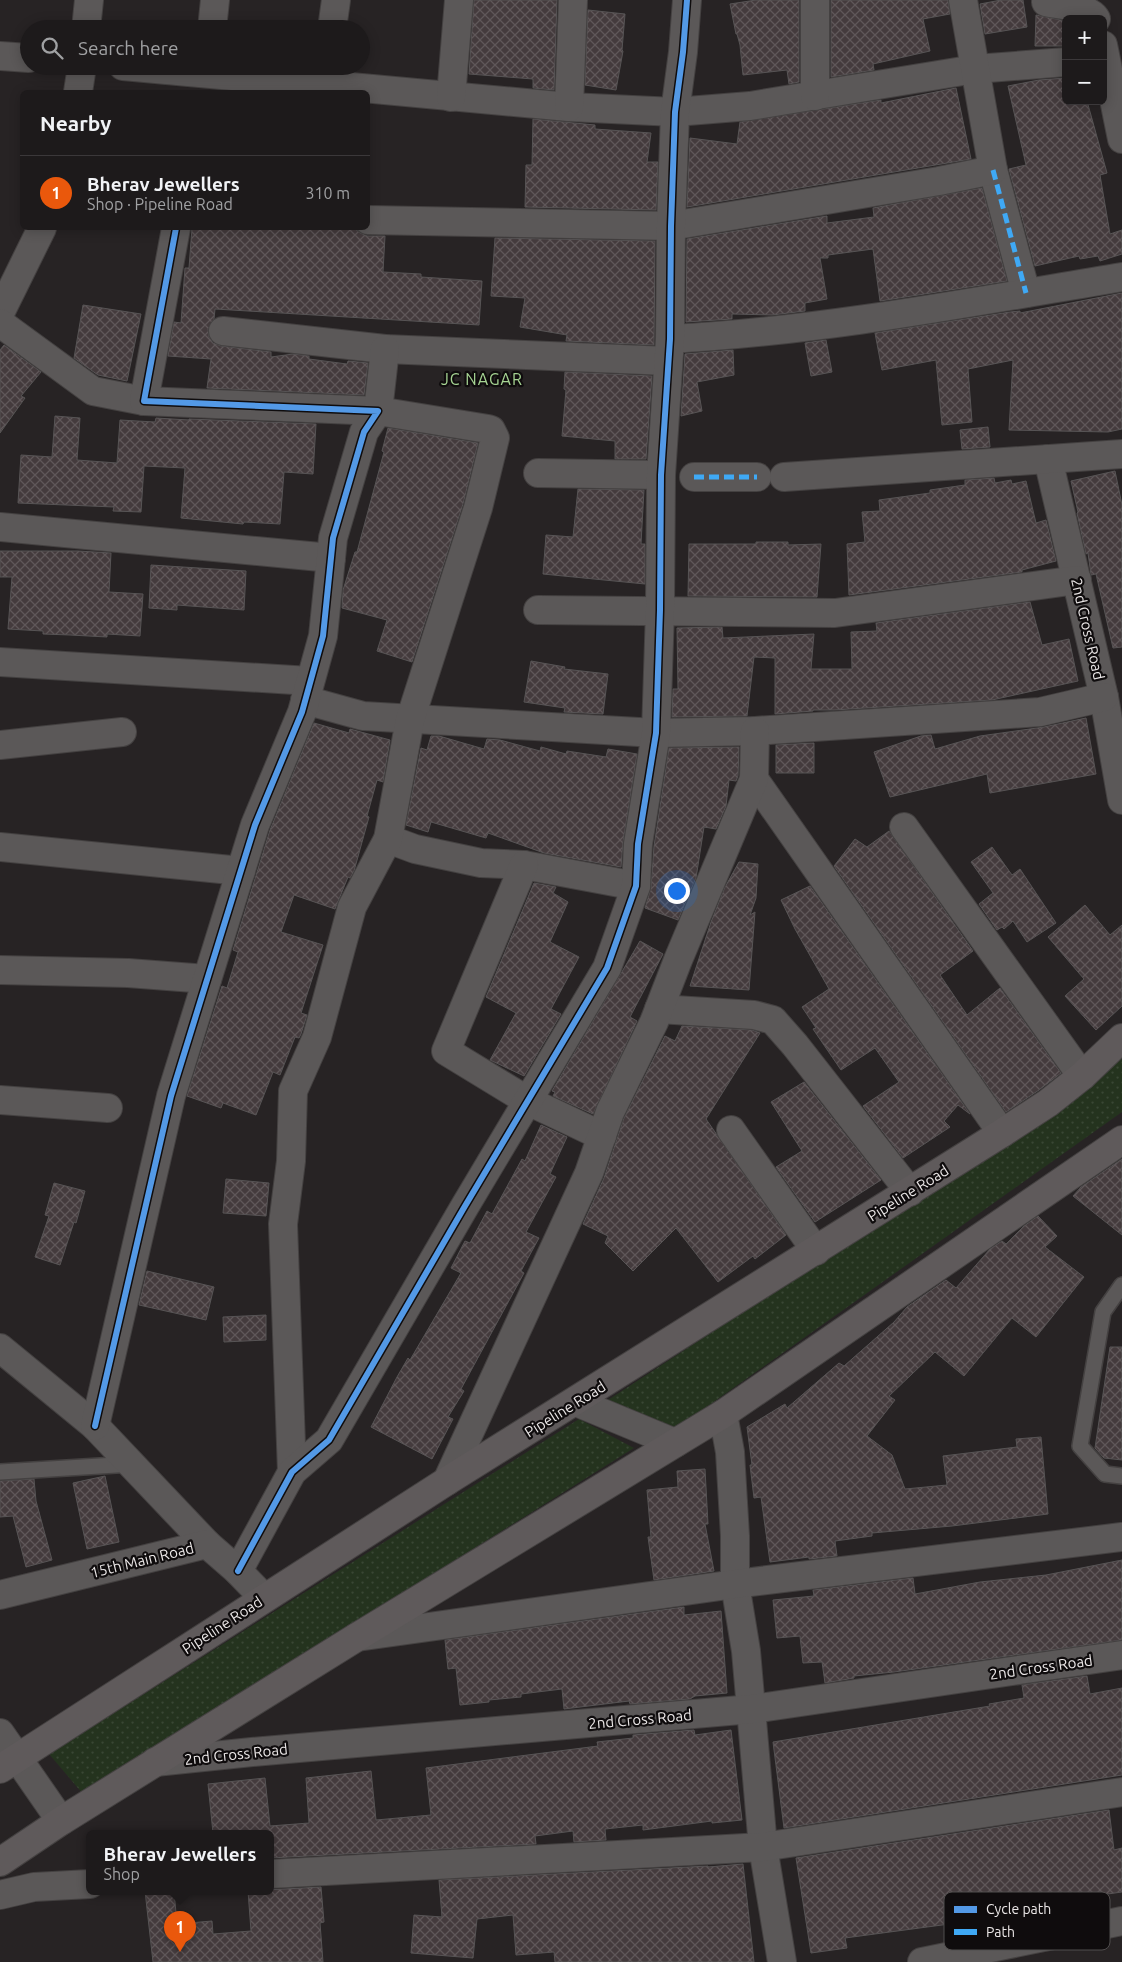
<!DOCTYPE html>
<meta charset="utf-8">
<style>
:root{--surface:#1d1a1b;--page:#252324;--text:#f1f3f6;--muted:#a0a1a3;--line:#3b383a;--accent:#ea580c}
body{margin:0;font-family:Ubuntu,sans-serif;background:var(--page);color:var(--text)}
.controls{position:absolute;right:15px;top:15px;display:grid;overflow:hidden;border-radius:8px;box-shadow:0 2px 12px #0003}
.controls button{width:45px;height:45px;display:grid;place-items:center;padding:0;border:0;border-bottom:1px solid var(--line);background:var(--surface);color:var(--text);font:25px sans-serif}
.you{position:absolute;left:676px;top:890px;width:18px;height:18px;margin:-12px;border:4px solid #fff;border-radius:50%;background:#1a73e8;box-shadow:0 0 0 8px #1a73e833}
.badge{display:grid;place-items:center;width:32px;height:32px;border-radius:50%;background:var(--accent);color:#fff;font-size:16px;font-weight:700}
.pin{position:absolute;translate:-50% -41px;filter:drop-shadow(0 1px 2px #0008)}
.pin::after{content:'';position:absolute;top:26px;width:18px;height:15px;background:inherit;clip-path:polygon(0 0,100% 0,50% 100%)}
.popup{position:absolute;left:86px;top:1830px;width:188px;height:65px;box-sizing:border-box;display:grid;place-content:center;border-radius:8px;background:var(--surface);filter:drop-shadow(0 1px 4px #0005);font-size:16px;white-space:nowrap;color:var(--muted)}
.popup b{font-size:19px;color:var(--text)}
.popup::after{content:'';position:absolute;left:50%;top:100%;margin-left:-10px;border:10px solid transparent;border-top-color:var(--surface)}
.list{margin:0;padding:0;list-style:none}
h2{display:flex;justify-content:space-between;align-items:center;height:65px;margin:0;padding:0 20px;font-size:21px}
h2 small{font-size:16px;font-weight:400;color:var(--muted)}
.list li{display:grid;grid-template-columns:32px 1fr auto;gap:15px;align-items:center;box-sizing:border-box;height:75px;padding:0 20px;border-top:1px solid var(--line)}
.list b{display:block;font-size:19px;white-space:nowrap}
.list p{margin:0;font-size:16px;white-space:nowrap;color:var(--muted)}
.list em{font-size:16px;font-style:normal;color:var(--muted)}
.icon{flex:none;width:28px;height:28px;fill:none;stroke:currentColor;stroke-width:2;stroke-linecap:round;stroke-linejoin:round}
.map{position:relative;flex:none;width:1122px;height:1962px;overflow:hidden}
.search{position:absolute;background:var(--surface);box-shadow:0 2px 12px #0003;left:20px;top:20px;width:350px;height:55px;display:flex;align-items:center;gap:12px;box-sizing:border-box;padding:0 18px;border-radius:28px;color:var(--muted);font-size:19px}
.panel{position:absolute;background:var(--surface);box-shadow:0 2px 12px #0003;left:20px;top:90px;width:350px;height:140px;border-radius:8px}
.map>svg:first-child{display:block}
.park{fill:url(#park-dots)}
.building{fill:url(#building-cross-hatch);stroke:#575455}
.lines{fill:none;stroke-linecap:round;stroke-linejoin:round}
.service-casing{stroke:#444141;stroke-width:18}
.minor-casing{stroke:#444141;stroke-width:30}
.tertiary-casing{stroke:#444141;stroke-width:30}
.secondary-casing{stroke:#444141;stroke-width:30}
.service{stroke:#5b5858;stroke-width:15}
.minor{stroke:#5b5858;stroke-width:28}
.tertiary{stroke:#5b5858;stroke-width:28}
.secondary{stroke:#5f5a5b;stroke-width:28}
.quiet{stroke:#3fa9f5;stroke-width:5;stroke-dasharray:10 5;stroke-linecap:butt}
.cycleway-casing{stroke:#0f0c0d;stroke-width:9}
.cycleway{stroke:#5399e6;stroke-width:6}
.labels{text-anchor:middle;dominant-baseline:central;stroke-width:4.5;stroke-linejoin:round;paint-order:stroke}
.street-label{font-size:15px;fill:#ebe7e7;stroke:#0f0c0d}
.neighbourhood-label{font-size:16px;letter-spacing:1px;fill:#a6d493;stroke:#0f0c0d}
.key{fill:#0f0c0d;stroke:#514e4e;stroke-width:1}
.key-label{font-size:14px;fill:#ebe7e7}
</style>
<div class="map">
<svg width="1122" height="1962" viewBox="0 0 1122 1962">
<defs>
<pattern id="park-dots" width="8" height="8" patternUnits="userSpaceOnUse" patternTransform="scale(1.25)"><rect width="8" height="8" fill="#24331e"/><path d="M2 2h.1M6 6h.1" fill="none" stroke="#394734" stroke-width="1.8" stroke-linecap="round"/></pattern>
<pattern id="building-cross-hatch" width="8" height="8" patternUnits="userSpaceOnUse" patternTransform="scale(1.25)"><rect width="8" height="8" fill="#443b3d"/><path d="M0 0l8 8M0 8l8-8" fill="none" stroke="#5f5759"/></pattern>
</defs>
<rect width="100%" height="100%" fill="#272324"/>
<g class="park">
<polygon points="1122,1049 1122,1112 677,1428 608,1400 1065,1102"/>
<polygon points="579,1419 634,1448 83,1794 49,1754"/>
</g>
<g class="building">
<polygon points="474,0 557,0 554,90 533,88 533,79 469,74"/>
<polygon points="756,0 799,0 799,82 789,84 787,70 743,75 740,45 737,34 736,34 730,4"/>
<polygon points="831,0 948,0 950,14 923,19 930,51 873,64 874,70 831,77"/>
<polygon points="1001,0 1023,0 1027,27 985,34 980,4"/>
<polygon points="588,10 625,14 622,50 623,51 616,90 585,85"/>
<polygon points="1036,15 1066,21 1066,46 1035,46"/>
<polygon points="1066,78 1066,101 1087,101 1107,173 1100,175 1110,234 1122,230 1122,254 1100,261 1098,256 1080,259 1079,256 1035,266 1009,169 1026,165 1008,86 1039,80"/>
<polygon points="956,88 971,159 687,207 690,138 737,144 740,122 881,100 881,103"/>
<polygon points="533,119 595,125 595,129 651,133 647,162 658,162 656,210 525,207 526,165 532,165"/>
<polygon points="982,188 1007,281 880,301 873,249 828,255 828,258 820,258 827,299 805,303 805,311 772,315 732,314 732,319 686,322 687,239 827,216 827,223 874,217 873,208"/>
<polygon points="192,228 354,228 360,233 367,236 385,236 383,272 421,274 421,277 482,281 479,325 215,309 214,319 208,329 209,337 213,343 221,346 271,352 271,357 293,354 309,356 309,359 347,364 348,361 368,363 364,395 207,388 211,359 168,356 174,322 181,323 185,268 189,268"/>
<polygon points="495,238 655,241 654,345 566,341 567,335 520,327 525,298 491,296"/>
<polygon points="1122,293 1122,429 1108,432 1009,430 1013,360 968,369 972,422 942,425 936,360 882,370 875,333 1010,312 1020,311 1020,313"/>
<polygon points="83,305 141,314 127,381 98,375 74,358"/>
<polygon points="826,340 832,372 811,376 805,343"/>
<polygon points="4,345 41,372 21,396 25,398 0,433 0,350"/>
<polygon points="733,350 734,375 697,382 702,411 681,416 685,354"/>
<polygon points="565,372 652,376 646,459 615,459 615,441 562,436 566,390 564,389"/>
<polygon points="55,416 80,418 77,460 117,463 120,420 155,422 156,418 189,420 189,419 316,424 313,474 284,472 280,524 244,522 243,524 181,518 185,468 144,466 141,512 113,511 114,507 18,503 21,455 52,457"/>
<polygon points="988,427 990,447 962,449 960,430"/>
<polygon points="388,428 478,443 463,504 412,662 377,651 387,620 342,608 343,590 355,552 357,552 384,452 382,451"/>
<polygon points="1115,471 1122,505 1122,647 1113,648 1096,574 1091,575 1088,553 1086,554 1077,513 1078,512 1071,481"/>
<polygon points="994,478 995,483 1011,480 1012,484 1026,481 1036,523 1046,520 1056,561 1022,570 1022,572 849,595 847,544 865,542 862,512 880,511 879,500 930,493 930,490 965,485 965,480"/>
<polygon points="578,489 644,490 641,544 645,544 645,584 543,574 546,535 573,537"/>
<polygon points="756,542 788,542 788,545 821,544 817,597 688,596 689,544 756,544"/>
<polygon points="0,551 78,551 111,553 109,592 143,594 140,636 107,634 107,637 70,635 43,634 43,631 8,629 12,577 0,577"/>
<polygon points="151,565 246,571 244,610 177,605 177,610 149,608"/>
<polygon points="1030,602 1042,645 1069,639 1078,681 992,700 834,710 813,710 813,711 775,714 775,658 754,657 747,716 672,717 673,689 678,689 677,628 722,627 723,638 814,634 811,669 852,669 851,632 877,631 876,623"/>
<polygon points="531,661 565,667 564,669 608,674 603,714 564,712 565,708 524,702"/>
<polygon points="1086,718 1096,774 990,793 987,774 890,797 874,752 921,736 931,735 935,749 980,736 1044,727"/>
<polygon points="314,723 349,733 350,729 390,740 383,782 377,780 367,816 369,817 354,871 350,878 348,877 335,909 294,895 281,932 323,945 301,1013 307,1015 301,1034 299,1038 295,1037 280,1075 273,1072 256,1115 223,1103 221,1108 187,1096 222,986 227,988 238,952 233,950 270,830"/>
<polygon points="431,736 439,736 484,749 487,739 500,740 540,751 541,747 566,754 567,751 606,757 608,749 637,754 623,842 621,867 544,853 488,833 486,838 431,822 428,832 406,825 421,748 427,750"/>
<polygon points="814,743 814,773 776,773 776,745"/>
<polygon points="739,747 738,776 736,781 729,780 726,806 716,829 704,827 696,878 678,920 645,908 651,888 654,846 669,748"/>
<polygon points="889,831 973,951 940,975 967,1015 1000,988 1061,1073 1039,1090 1006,1112 834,866 855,839 867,847"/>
<polygon points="992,847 1012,875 1020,869 1056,923 1027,942 1013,921 1004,929 1002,927 997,930 979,904 993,893 971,862"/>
<polygon points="739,862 758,864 756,898 750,915 755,912 749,990 690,986 711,922 725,887"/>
<polygon points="534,883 556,887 553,893 568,902 550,942 579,957 551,1009 561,1014 524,1076 490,1060 516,1013 486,997"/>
<polygon points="810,886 970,1114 958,1105 944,1121 950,1127 903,1158 863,1106 899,1082 875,1048 841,1070 813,1029 816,1028 802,1007 829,989 795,929 781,900"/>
<polygon points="1085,905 1110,935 1122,925 1122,1006 1096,1030 1065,996 1084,979 1048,937"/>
<polygon points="640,941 663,954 630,1017 637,1021 593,1114 553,1096 555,1092 552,1091"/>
<polygon points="682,1026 752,1030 760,1033 706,1119 786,1235 755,1259 753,1256 718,1282 676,1228 633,1271 605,1243 608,1236 583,1224 604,1178 624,1118 665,1036 675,1041"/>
<polygon points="804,1082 881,1180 815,1222 776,1167 802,1151 771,1102"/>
<polygon points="541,1125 567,1137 550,1174 556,1177 526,1232 539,1238 521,1271 524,1273 461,1389 464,1391 448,1417 453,1419 432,1459 371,1427 397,1377 408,1358 410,1360 461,1273 451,1268 465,1241 470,1243 487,1211 492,1214 522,1159 525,1161"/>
<polygon points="1122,1159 1122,1235 1073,1196 1081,1187"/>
<polygon points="226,1179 269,1183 266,1216 223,1213"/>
<polygon points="54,1183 85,1191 76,1223 74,1222 60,1265 35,1257 49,1216 45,1215"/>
<polygon points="1038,1216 1057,1236 1045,1247 1084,1277 1036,1337 1012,1318 964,1376 935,1352 889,1396 895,1400 867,1436 892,1455 905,1489 947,1485 943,1456 1017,1447 1016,1439 1041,1437 1048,1514 952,1526 872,1533 872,1536 835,1541 837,1556 809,1559 809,1557 770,1562 761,1497 754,1498 750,1465 752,1465 747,1427 785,1404 787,1408 839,1363 844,1366 894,1322 907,1307 946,1280 956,1288 990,1249 1002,1241 1006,1244 1024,1226"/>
<polygon points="147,1271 214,1287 206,1320 139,1305"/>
<polygon points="266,1315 266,1340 224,1342 223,1317"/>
<polygon points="1110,1347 1122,1347 1122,1460 1104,1458 1095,1448"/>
<polygon points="705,1469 708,1524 705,1524 714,1571 654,1580 648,1537 651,1537 647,1490 678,1487 677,1471"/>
<polygon points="105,1476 119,1542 87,1549 73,1483"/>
<polygon points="34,1479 36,1501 52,1560 26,1567 13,1516 0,1517 0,1481"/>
<polygon points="1122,1560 1122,1640 894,1672 854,1676 854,1678 825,1683 822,1662 803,1663 800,1636 777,1638 773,1600 814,1596 813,1590 913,1578 915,1594 980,1582 1046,1575"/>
<polygon points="684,1607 684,1615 721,1611 727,1693 695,1696 690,1699 630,1704 629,1701 564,1709 562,1689 521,1694 521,1697 489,1700 489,1702 460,1705 456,1668 448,1669 445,1640"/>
<polygon points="1087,1676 1090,1694 1122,1688 1122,1775 784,1828 773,1742 990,1706 989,1704 1024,1698 1022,1685"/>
<polygon points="694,1730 695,1735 731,1730 742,1820 712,1823 712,1821 643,1830 643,1825 605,1829 606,1840 574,1842 573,1831 535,1836 536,1844 270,1858 270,1833 213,1833 208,1784 265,1778 270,1826 309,1823 306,1778 371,1771 376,1820 431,1815 426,1768 598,1746 597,1742 633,1738 633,1735"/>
<polygon points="1109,1810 1114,1850 1122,1848 1122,1892 1086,1897 1087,1900 1059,1904 1058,1901 1029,1905 1028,1898 984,1905 987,1924 958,1929 957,1923 845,1938 847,1948 811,1953 796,1858"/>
<polygon points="743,1864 754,1962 555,1962 554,1952 516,1955 513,1915 477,1919 473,1958 411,1953 414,1915 442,1917 439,1880 708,1866 708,1867"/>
<polygon points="321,1887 324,1922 320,1923 323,1962 153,1962 145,1891 174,1891 177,1924 212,1921 213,1934 251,1931 248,1891"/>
</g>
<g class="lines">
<g class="service-casing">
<g id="service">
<polyline points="1122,1285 1103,1312 1080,1446 1105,1474 1122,1476"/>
<polyline points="0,1472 133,1464"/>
</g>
</g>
<g class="minor-casing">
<g id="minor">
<path d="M 1046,2 C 1059,5 1090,7 1096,19"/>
<polyline points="86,29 89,0"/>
<polyline points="212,29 215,0"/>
<polyline points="332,29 336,0"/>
<polyline points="1103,45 1122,139"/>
<polyline points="0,56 29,58"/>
<polyline points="123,66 569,107 675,112 750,106 975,69 1066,62"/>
<polyline points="78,92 82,66"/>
<polyline points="815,96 815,0"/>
<polyline points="451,97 459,0"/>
<polyline points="569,107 573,0"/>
<polyline points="993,170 1026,293"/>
<polyline points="368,220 671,226 939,181 993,170 963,0"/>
<polyline points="0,313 42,228"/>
<polyline points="0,323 93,391 144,401"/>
<polyline points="223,331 385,349 668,361"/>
<path d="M 670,339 C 822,331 972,302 1122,277"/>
<polyline points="1048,459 1104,697 1122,800"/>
<polyline points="538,473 661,475"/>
<polyline points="694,477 757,477"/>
<polyline points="784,477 1122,454"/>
<polyline points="0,527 331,558"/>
<polyline points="538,610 835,613 1077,580"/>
<polyline points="0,662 310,681"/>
<polyline points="305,700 363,716 656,733 755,731 1040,712 1104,697"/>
<polyline points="0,745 122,732"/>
<polyline points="754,779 1002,1133"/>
<polyline points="904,827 1082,1076"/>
<polyline points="388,839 415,849 481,863 524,865 636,886"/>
<polyline points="0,847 241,871"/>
<polyline points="524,865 446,1051 528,1101 602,1136"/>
<polyline points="0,970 128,973 207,979"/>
<polyline points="659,1009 754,1015 773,1020 795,1045 910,1192"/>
<polyline points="0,1100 108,1108"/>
<polyline points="731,1130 816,1251"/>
<polyline points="0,1348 95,1426 207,1544"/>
<polyline points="576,1402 675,1443"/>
<polyline points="723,1414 730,1452 735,1536 735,1584 746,1651 763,1847 782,1962"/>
<polyline points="95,1426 171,1096 255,825 302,712 323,636 333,538 364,432 378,411 144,401 176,228"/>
<polyline points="292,1472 283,1224 291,1161 293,1091 317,1037 352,907 388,839 410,720 478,508 495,438 491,430 488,429 378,411 385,349"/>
<polyline points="447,1481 589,1173 610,1112 654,1022 678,960 754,779 755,731"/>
<polyline points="238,1571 292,1472 329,1440 465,1206 607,968 636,886 638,844 656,733 660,610 661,475 670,339 671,226 675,112 683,52 687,0"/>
<polyline points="0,1595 207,1544 238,1571 264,1598"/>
<polyline points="357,1637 735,1584 1122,1537"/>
<polyline points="155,1762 252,1752 752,1709 1122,1655"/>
<polyline points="270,1874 763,1847 1122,1792"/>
<polyline points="0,1895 34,1887 90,1884"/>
</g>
</g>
<g class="tertiary-casing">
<g id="tertiary">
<polyline points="0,1733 61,1821"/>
<polyline points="922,1962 1122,1921"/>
</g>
</g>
<g class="secondary-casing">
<g id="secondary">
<polyline points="0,1769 447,1481 1002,1133 1048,1103 1082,1076 1122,1038"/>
<polyline points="0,1862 61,1821 357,1637 723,1414 1122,1140"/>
</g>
</g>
<use href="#service" class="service"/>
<use href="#minor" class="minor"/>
<use href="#tertiary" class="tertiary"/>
<use href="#secondary" class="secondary"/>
<g class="quiet">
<polyline points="993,170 1026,293"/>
<polyline points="694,477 757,477"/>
</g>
<g class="cycleway-casing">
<g id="cycleway">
<polyline points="95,1426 171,1096 255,825 302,712 323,636 333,538 364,432 378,411 144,401 176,228"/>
<polyline points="238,1571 292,1472 329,1440 465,1206 607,968 636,886 638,844 656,733 660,610 661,475 670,339 671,226 675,112 683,52 687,0"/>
</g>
</g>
<use href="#cycleway" class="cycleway"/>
</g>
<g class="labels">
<g class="street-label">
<text transform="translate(1088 629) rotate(77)">2nd Cross Road</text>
<text transform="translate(908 1193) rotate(-32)">Pipeline Road</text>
<text transform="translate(565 1409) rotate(-32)">Pipeline Road</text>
<text transform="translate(142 1560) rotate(-14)">15th Main Road</text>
<text transform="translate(222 1625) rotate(-33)">Pipeline Road</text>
<text transform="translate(1041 1667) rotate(-8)">2nd Cross Road</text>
<text transform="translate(640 1719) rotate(-5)">2nd Cross Road</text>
<text transform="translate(236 1754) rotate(-6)">2nd Cross Road</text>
</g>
<g class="neighbourhood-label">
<text x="482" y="379">JC NAGAR</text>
</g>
</g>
<rect x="944" y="1892" width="166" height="58" rx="8" class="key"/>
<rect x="954" y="1906" width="23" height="7" fill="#5399e6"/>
<rect x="954" y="1929" width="23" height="6" fill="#3fa9f5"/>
<g class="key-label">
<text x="986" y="1914">Cycle path</text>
<text x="986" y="1937">Path</text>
</g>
</svg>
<div class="controls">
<button>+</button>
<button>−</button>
</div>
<div class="you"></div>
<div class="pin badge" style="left:180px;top:1952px">1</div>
<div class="popup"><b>Bherav Jewellers</b>Shop</div>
<div class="search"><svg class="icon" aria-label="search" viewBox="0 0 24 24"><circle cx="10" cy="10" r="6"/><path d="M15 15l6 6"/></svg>Search here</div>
<section class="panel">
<h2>Nearby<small></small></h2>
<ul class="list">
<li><span class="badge">1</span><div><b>Bherav Jewellers</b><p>Shop · Pipeline Road</p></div><em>310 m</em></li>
</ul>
</section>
</div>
